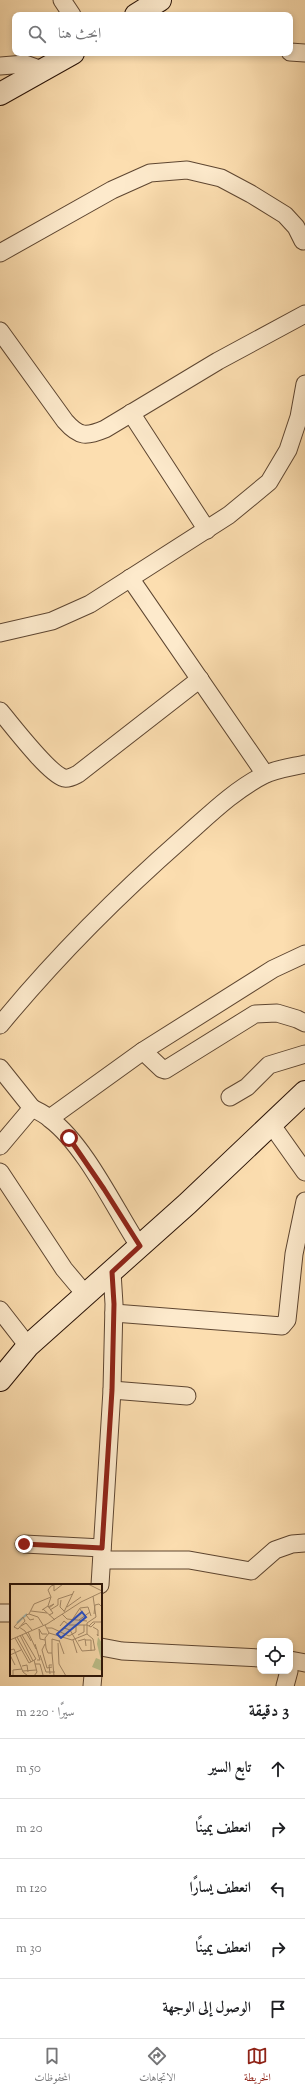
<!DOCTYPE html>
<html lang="ar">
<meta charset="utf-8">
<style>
:root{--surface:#fff;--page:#f2f2f2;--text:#202124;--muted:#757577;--line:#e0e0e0;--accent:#8f2418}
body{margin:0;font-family:"Sorts Mill Goudy",Amiri,serif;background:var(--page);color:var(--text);direction:rtl}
.controls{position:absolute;right:12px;bottom:12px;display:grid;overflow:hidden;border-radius:8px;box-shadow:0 2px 6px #0003}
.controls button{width:36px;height:36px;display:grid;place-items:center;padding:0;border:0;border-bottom:1px solid var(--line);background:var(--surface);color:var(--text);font:20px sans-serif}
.stop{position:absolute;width:12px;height:12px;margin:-9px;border:3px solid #8f2418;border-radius:50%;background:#fff}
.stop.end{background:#8f2418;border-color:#fff;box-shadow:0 1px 4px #0008}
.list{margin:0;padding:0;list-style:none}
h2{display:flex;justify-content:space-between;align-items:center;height:52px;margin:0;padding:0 16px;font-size:17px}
h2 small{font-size:13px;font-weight:400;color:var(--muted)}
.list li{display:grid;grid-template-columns:26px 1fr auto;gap:12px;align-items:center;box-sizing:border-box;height:60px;padding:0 16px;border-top:1px solid var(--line)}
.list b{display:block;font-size:15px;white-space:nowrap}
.list em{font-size:13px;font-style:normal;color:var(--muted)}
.icon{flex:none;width:22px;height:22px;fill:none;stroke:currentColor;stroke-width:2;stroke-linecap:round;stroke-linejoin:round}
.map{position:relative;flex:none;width:305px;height:1686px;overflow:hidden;direction:ltr}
.search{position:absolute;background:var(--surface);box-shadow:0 2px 6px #0003;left:12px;right:12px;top:12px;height:44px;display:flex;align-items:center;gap:10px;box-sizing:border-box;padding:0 14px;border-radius:8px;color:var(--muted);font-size:15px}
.sheet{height:352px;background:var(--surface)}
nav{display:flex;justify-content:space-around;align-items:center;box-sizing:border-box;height:56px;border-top:1px solid var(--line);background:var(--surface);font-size:11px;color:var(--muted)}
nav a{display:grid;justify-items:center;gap:2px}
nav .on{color:var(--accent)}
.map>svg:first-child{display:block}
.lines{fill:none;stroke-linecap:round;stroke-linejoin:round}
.street-casing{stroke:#5e4631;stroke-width:19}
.secondary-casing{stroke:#2a1307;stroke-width:24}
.street{stroke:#fdeacc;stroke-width:17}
.secondary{stroke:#fdeacc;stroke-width:22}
.route{stroke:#8f2418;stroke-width:5}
.inset-river{fill:none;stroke:#a3bab5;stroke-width:2}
.inset-road{fill:none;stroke:#a88d6c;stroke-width:1}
.view{fill:#1d4ed8;fill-opacity:0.15;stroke:#1d4ed8;stroke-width:2}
.inset-edge{fill:none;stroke:#2a1307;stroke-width:2}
</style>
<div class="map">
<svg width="305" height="1686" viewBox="0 0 305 1686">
<rect width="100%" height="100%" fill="#fcdeb0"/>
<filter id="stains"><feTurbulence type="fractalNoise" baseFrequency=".005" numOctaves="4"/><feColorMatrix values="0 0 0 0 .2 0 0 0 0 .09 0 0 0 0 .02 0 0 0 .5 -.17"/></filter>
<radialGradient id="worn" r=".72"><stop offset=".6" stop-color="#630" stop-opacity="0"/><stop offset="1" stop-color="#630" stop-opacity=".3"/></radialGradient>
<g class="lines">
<g class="street-casing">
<g id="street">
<polyline points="62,0 72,15"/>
<polyline points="290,52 305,53"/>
<polyline points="0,66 25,64 42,70"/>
<polyline points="0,253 112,190 150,173 187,170 221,178 251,194 285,215 296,227 303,241 305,239"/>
<path d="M 0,331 L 65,421 C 79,437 86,437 105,429 L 218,361 L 305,314"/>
<polyline points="131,413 207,530"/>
<polyline points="130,578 265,774"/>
<polyline points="0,633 52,621 90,604 229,515 269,482 288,450 299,417 305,384"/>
<path d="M 0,711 C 12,725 48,773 64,778 C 69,779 74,776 78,774 L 200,679"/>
<path d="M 0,1025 C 56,957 117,896 183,838 C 208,816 234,790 264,775 C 276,769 292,767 305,764"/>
<polyline points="143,1051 162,1069 165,1070 255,1014 277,1013 297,1019 305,1023"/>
<polyline points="0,1068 32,1108 0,1146"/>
<polyline points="230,1097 247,1087 269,1065 305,1054"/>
<path d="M 32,1108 C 38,1111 45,1114 50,1119 C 85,1145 115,1209 139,1246"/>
<polyline points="50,1118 143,1051 273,969 305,954"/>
<polyline points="271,1124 305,1172"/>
<polyline points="0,1172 64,1269 85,1294"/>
<polyline points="0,1310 28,1346"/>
<polyline points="114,1313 282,1326 287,1320 288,1311 294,1254 305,1201"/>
<polyline points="112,1390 187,1396"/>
<polyline points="24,1544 102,1548"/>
<polyline points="102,1560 189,1560 251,1571 275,1550 292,1544 305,1543"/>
<polyline points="100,1585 112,1390 114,1304 112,1272"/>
<polyline points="0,1613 11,1613"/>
<polyline points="101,1647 122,1651 260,1658"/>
<polyline points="290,1660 305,1663"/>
<polyline points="92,1686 93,1675"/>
<polyline points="285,1686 289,1671"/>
</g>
</g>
<g class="secondary-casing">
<g id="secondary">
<polyline points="136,15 160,0"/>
<polyline points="0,94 73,53"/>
<polyline points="0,1380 28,1346 187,1204 305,1092"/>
</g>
</g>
<use href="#street" class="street"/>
<use href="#secondary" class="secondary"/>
</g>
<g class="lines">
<polyline class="route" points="24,1544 102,1548 112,1390 114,1304 112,1272 140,1246 104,1189 69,1138"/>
</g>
<g transform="translate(10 1584)">
<rect width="92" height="92" fill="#fcdeb0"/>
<path d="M 88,53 L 92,59 L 92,87 L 82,83 L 86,74 L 91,76 L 87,60 Z" fill="#bdc18c"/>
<path class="inset-river" d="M 7,39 L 17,30"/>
<path class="inset-road" d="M 78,0 L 92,7M 41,13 L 38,6 L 41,2 L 44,1 L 44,7 L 53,0M 51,16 L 50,23 L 54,27M 38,22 L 43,29 L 39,31M 38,23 L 44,20 L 39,24M 57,23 L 71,13M 70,24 L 78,23 L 81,32M 33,25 L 45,36M 40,26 L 48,21 L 48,15 L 63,10M 21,27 L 37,29M 54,28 L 64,7M 19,30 L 24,20 L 41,13 L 38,22 L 32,26M 52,30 L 57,35 L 77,37M 84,30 L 85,21 L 89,20 L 92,23M 13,33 L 15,37 L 8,45 L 4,43 ZM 24,35 L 20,36 L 16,31 L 19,30 L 28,33 L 33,41M 62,36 L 70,24M 64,36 L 72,28 L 70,25M 69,36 L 80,28M 35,41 L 39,49 L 35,54 L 36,64 L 38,69 L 42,69 L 44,92M 11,42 L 16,39 L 22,46M 50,42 L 54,37 L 59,41 L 77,41 L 81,43 L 85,39M 79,42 L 83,38 L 92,38M 9,43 L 15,47 L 21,57M 83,43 L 88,46 L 88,52 L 87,50M 37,44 L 42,44 L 59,52 L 66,48 L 66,41M 50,47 L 54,44 L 60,46 L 72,67 L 85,66 L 83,55 L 77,50M 18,48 L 26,65M 39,49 L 62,56 L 77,50 L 77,39 L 86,33 L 83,12M 10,51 L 23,77M 68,51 L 74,48 L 74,41M 7,53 L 21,78M 5,54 L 19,79 L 26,75 L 12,51M 0,56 L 37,40 L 71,18 L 92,8M 35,56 L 30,55 L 29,45 L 32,50 L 37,50M 49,56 L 54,70M 63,56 L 67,69M 75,56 L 81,56 L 81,67M 68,57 L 75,55 L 76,62M 48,59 L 49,80 L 56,92M 25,60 L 30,76 L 27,76M 35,60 L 32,66 L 37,84 L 42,83M 0,66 L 4,65 L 13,88 L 18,92M 42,69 L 42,55 L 49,57M 30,71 L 36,88 L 45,88M 24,76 L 27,88 L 24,92M 25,80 L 30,80 L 33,91M 5,81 L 0,71 L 11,66M 12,82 L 17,81 L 18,88M 13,87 L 26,86M 40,90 L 39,81 L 42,81M 3,92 L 3,86 L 12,85"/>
<path class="view" d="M 72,28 L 76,33 L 51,54 L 47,50 Z"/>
<rect width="92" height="92" class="inset-edge"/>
</g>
<rect width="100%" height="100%" filter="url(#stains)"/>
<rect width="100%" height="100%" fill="url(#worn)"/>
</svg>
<div class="controls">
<button><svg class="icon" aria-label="locate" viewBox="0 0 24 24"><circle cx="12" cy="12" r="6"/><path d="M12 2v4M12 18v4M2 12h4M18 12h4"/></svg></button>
</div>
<div class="stop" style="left:69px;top:1138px"></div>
<div class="stop end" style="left:24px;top:1544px"></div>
<div class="search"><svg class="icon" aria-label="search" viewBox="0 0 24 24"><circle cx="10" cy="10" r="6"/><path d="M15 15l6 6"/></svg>ابحث هنا</div>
</div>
<section class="sheet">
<h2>3 دقيقة<small>سيرًا · 220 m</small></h2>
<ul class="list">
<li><svg class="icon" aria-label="ahead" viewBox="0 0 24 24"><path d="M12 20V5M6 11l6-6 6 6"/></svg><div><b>تابع السير</b></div><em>50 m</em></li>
<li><svg class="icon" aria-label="right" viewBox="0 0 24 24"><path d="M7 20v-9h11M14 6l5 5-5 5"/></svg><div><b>انعطف يمينًا</b></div><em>20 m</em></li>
<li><svg class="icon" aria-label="left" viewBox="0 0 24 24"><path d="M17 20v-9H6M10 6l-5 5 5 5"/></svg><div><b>انعطف يسارًا</b></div><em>120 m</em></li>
<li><svg class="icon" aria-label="right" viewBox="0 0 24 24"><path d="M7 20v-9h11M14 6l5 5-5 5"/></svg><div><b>انعطف يمينًا</b></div><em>30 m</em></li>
<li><svg class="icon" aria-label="arrive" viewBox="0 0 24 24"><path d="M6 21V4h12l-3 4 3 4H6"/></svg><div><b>الوصول إلى الوجهة</b></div></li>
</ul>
</section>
<nav>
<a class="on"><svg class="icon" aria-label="map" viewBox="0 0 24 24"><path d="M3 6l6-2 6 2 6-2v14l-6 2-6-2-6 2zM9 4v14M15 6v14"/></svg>الخريطة</a>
<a><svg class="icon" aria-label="directions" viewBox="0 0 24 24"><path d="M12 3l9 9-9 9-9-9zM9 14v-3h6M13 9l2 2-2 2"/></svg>الاتجاهات</a>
<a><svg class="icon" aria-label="saved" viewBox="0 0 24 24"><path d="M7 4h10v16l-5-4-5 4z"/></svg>المحفوظات</a>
</nav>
